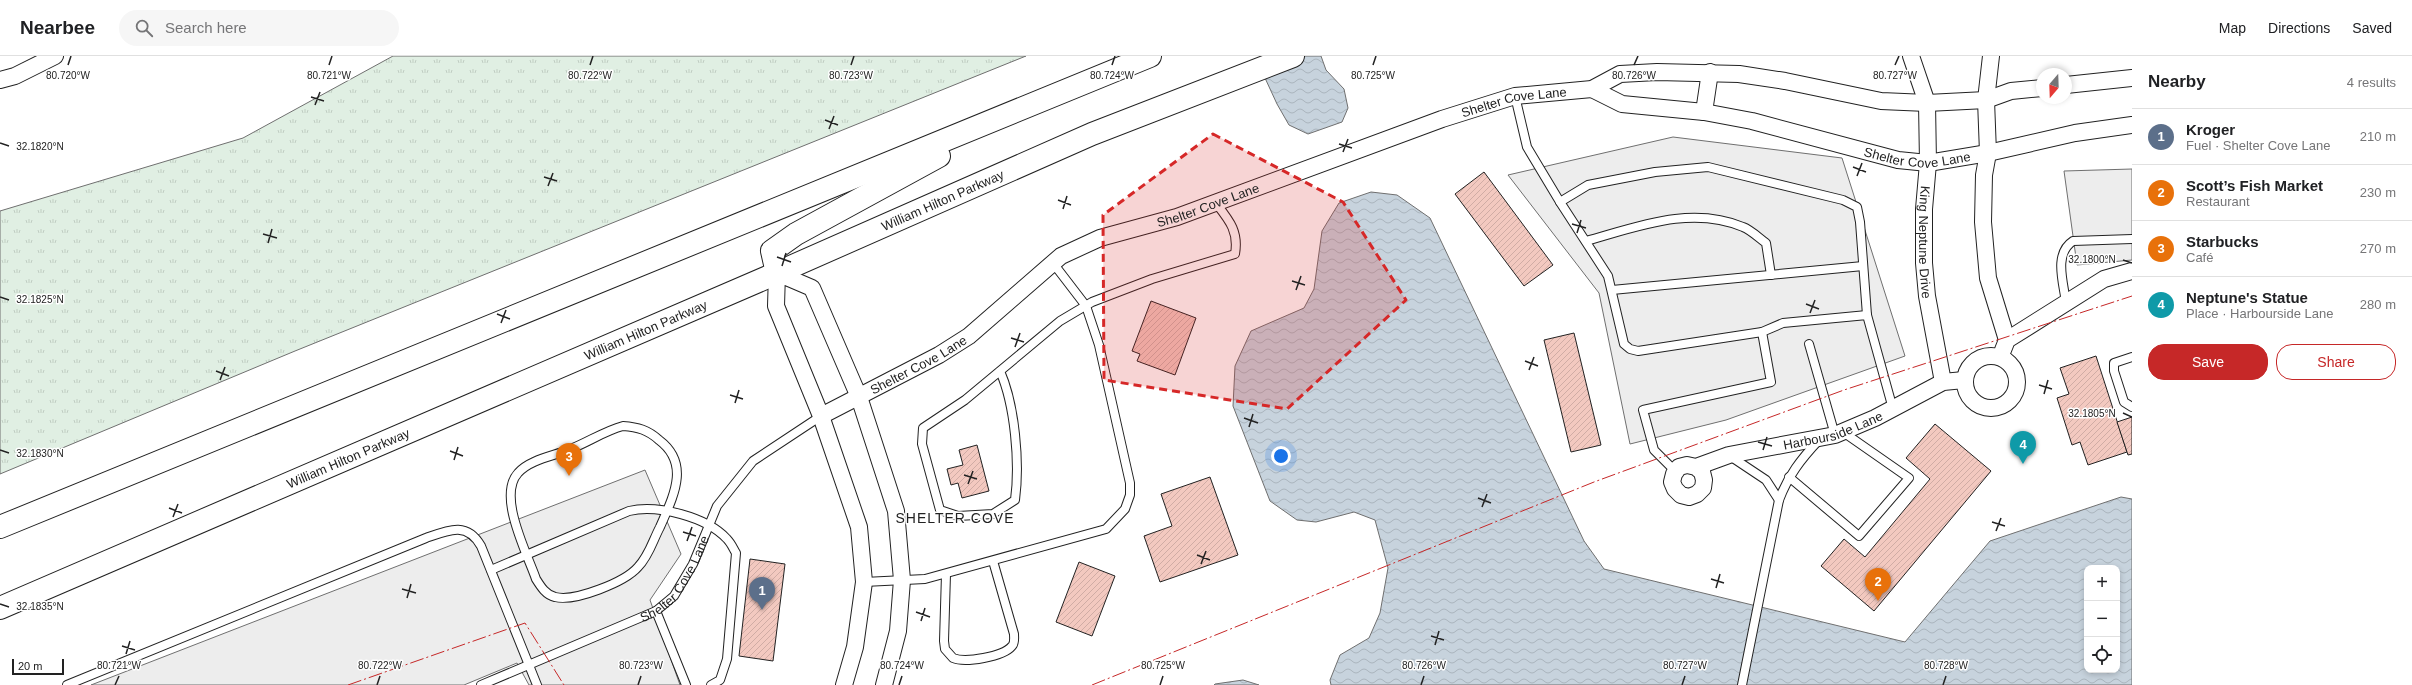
<!DOCTYPE html>
<meta charset="utf-8">
<style>
:root{--surface:#fff;--page:#f6f6f6;--text:#202124;--muted:#757577;--line:#e0e0e0;--accent:#c62828}
body{margin:0;font-family:Arial,sans-serif;background:var(--page);color:var(--text)}
.controls{position:absolute;right:12px;bottom:12px;display:grid;overflow:hidden;border-radius:8px;box-shadow:0 2px 6px #0003}
.controls button{width:36px;height:36px;display:grid;place-items:center;padding:0;border:0;border-bottom:1px solid var(--line);background:var(--surface);color:var(--text);font:20px sans-serif}
.compass{position:absolute;left:2036px;top:12px;width:36px;height:36px;border-radius:50%;background:var(--surface);box-shadow:0 2px 6px #0003;rotate:199deg}
.scale{position:absolute;left:12px;bottom:10px;width:52px;box-sizing:border-box;padding-left:4px;border:2px solid #222;border-top:0;font-size:11px;line-height:14px;white-space:nowrap;color:#222;-webkit-text-stroke:3px #fff;paint-order:stroke}
.you{position:absolute;left:1281px;top:400px;width:14px;height:14px;margin:-10px;border:3px solid #fff;border-radius:50%;background:#1a73e8;box-shadow:0 0 0 6px #1a73e833}
.badge{display:grid;place-items:center;width:26px;height:26px;border-radius:50%;background:var(--accent);color:#fff;font-size:13px;font-weight:700}
.pin{position:absolute;translate:-50% -33px;filter:drop-shadow(0 1px 2px #0008)}
.pin::after{content:'';position:absolute;top:21px;width:14px;height:12px;background:inherit;clip-path:polygon(0 0,100% 0,50% 100%)}
.list{margin:0;padding:0;list-style:none}
h2{display:flex;justify-content:space-between;align-items:center;height:52px;margin:0;padding:0 16px;font-size:17px}
h2 small{font-size:13px;font-weight:400;color:var(--muted)}
.list li{display:grid;grid-template-columns:26px 1fr auto;gap:12px;align-items:center;box-sizing:border-box;height:56px;padding:0 16px;border-top:1px solid var(--line)}
.list b{display:block;font-size:15px;white-space:nowrap}
.list p{margin:0;font-size:13px;white-space:nowrap;color:var(--muted)}
.list em{font-size:13px;font-style:normal;color:var(--muted)}
.actions{display:flex;gap:8px;padding:12px 16px}
.actions a{flex:1;padding:9px 0;border:1px solid var(--accent);border-radius:16px;text-align:center;font-size:14px;color:var(--accent)}
.actions .main{background:var(--accent);color:#fff}
.icon{flex:none;width:22px;height:22px;fill:none;stroke:currentColor;stroke-width:2;stroke-linecap:round;stroke-linejoin:round}
.map{position:relative;flex:none;width:2132px;height:629px;overflow:hidden}
header{display:flex;align-items:center;gap:24px;box-sizing:border-box;height:56px;padding:0 20px;background:var(--surface);border-bottom:1px solid var(--line)}
header strong{font-size:19px}
nav{display:flex;gap:22px;margin-inline-start:auto;font-size:14px}
.search{width:280px;height:36px;background:var(--page);display:flex;align-items:center;gap:10px;box-sizing:border-box;padding:0 14px;border-radius:22px;color:var(--muted);font-size:15px}
main{display:flex}
aside{flex:1;background:var(--surface)}
.map>svg:first-child{display:block}
.grass{fill:url(#grass-tufts);stroke:#6f6f6f}
.parking{fill:#ededed;stroke:#6f6f6f}
.water{fill:url(#water-waves);stroke:#6f6f6f;fill-rule:evenodd}
.building{fill:url(#building-hatch);stroke:#222}
.lines{fill:none;stroke-linecap:round;stroke-linejoin:round}
.service-casing{stroke:#222;stroke-width:10}
.minor-casing{stroke:#222;stroke-width:18}
.trunk-casing{stroke:#222;stroke-width:24}
.service{stroke:#fff;stroke-width:8}
.minor{stroke:#fff;stroke-width:16}
.trunk{stroke:#fff;stroke-width:22}
.power{stroke:#c62828;stroke-width:1;stroke-dasharray:14 3 2 3;stroke-linecap:butt}
.marked{fill:#d62828;fill-opacity:0.2;stroke:#d62828;stroke-width:3;stroke-dasharray:8 5;stroke-linejoin:round}
.ticks{fill:none;stroke:#222;stroke-width:1.5}
.labels{text-anchor:middle;dominant-baseline:central;stroke-width:3;stroke-linejoin:round;paint-order:stroke}
.street-label{font-size:13px;fill:#222;stroke:#fff}
.neighbourhood-label{font-size:14px;letter-spacing:1px;fill:#222;stroke:#fff}
.ticks-label{font-size:10px;text-anchor:middle;fill:#222;stroke:#fff;stroke-width:3;stroke-linejoin:round;paint-order:stroke}
</style>
<header>
<strong>Nearbee</strong>
<div class="search"><svg class="icon" aria-label="search" viewBox="0 0 24 24"><circle cx="10" cy="10" r="6"/><path d="M15 15l6 6"/></svg>Search here</div>
<nav><a>Map</a><a>Directions</a><a>Saved</a></nav>
</header>
<main>
<div class="map">
<svg width="2132" height="629" viewBox="0 0 2132 629">
<defs>
<pattern id="grass-tufts" width="24" height="20" patternUnits="userSpaceOnUse"><rect width="24" height="20" fill="#e0efe3"/><path d="M3 7l-1-3M5 7V3M7 7l1-3M15 17l-1-3M17 17v-4M19 17l1-3" fill="none" stroke="#c0cdc2"/></pattern>
<pattern id="water-waves" width="16" height="10" patternUnits="userSpaceOnUse"><rect width="16" height="10" fill="#c7d3dd"/><path d="M0 5q4-4 8 0t8 0" fill="none" stroke="#abb5bd"/></pattern>
<pattern id="building-hatch" width="6" height="6" patternUnits="userSpaceOnUse"><rect width="6" height="6" fill="#f3c9c0"/><path d="M-1 1l2-2M0 6l6-6M5 7l2-2" fill="none" stroke="#d0aca5"/></pattern>
</defs>
<rect width="100%" height="100%" fill="#fff"/>
<polygon class="grass" points="393,0 1026,0 295,295 0,418 0,155 243,82"/>
<g class="parking">
<polygon points="1673,81 1842,102 1905,300 1726,364 1630,388 1599,237 1508,119"/>
<polygon points="2132,113 2132,204 2077,209 2064,115"/>
<polygon points="645,414 681,498 650,544 680,629 529,629 517,607 464,629 91,629"/>
</g>
<g class="water">
<polygon points="1268,0 1321,0 1326,14 1344,33 1348,52 1342,66 1308,78 1289,69 1277,48 1265,22"/>
<path d="M 1371,136 L 1397,139 L 1430,162 L 1584,485 L 1604,513 L 1905,586 L 1990,485 L 2121,441 L 2132,443 L 2132,629 L 1331,629 L 1330,624 L 1340,599 L 1369,582 L 1380,557 L 1388,512 L 1375,464 L 1354,456 L 1316,466 L 1297,464 L 1270,445 L 1233,350 L 1235,310 L 1251,275 L 1304,252 L 1314,233 L 1322,175 L 1339,147 ZM 2087,512 L 2117,512 L 2117,614 L 2087,614 Z"/>
<polygon points="1243,624 1259,629 1214,629 1215,628"/>
</g>
<g class="building">
<polygon points="1484,116 1553,209 1524,230 1455,138"/>
<polygon points="1151,245 1196,262 1175,319 1137,305 1140,298 1132,295"/>
<polygon points="1574,277 1601,389 1571,396 1544,284"/>
<polygon points="2096,300 2127,396 2088,409 2080,386 2072,389 2057,342 2069,338 2060,312"/>
<polygon points="2132,361 2132,398 2128,399 2117,366"/>
<polygon points="1935,368 1991,415 1874,555 1821,510 1844,483 1865,501 1930,423 1906,402"/>
<polygon points="977,389 989,435 962,442 958,427 951,429 947,413 963,409 959,394"/>
<polygon points="1210,421 1238,499 1160,526 1144,480 1172,470 1161,438"/>
<polygon points="750,503 785,508 773,605 739,600"/>
<polygon points="1079,506 1115,520 1092,580 1056,566"/>
</g>
<g class="lines">
<g class="service-casing">
<g id="service">
<polyline points="1515,40 1527,91 1560,146"/>
<path d="M 1586,185 C 1637,171 1691,149 1743,171 C 1751,174 1759,182 1766,187 L 1771,219"/>
<polyline points="1612,234 1863,210"/>
<path d="M 2066,247 C 2064,228 2053,198 2073,185 L 2132,183"/>
<polyline points="1762,276 1638,295 1630,293 1624,288 1608,220 1560,146 1588,129 1655,116 1708,111 1843,144 1857,151 1860,166 1867,259"/>
<polyline points="1809,288 1835,379"/>
<polyline points="2132,301 2114,307 2114,315 2124,346 2132,351"/>
<path d="M 1000,315 C 1015,349 1020,407 1015,444 L 993,458 L 958,460 L 940,454 L 922,388 L 923,372 L 965,344 L 1060,265 L 1092,246 L 1152,223 L 1235,198 C 1239,175 1229,164 1215,146"/>
<path d="M 623,370 C 638,371 648,374 659,384 C 691,408 673,441 660,471 C 653,484 649,500 638,511 C 625,526 575,546 555,541 C 546,539 541,531 536,523 C 527,497 497,440 518,417 C 529,404 553,400 568,394 C 587,387 604,375 623,370 Z"/>
<polyline points="1730,400 1766,424 1779,444"/>
<polyline points="1676,416 1654,394 1643,354 1771,326 1762,276 1783,267 1867,259 1893,353"/>
<polyline points="1789,421 1859,480 1909,422 1843,376"/>
<path d="M 491,514 L 629,455 C 657,448 707,461 727,483 C 731,487 733,492 736,497 L 727,603 L 720,624 L 711,629"/>
<path d="M 946,518 L 944,585 L 945,593 L 953,602 C 965,607 1003,601 1012,590 C 1015,587 1014,582 1014,578 L 993,505"/>
<polyline points="864,526 925,523 1106,473 1125,453 1130,439 1130,427 1099,289 1086,250 1053,207"/>
<polyline points="656,555 686,629"/>
<path d="M 67,629 L 426,482 C 448,474 467,465 481,490 L 537,629"/>
<path id="s1" d="M 481,629 L 656,555 L 674,540 L 693,508 L 717,450 L 753,405 L 821,360"/>
<path d="M 1742,629 L 1779,444 C 1788,420 1801,403 1819,384"/>
</g>
</g>
<g class="minor-casing">
<g id="minor">
<path id="s2" d="M 1911,0 L 1927,47 L 1928,107 L 1924,153 L 1924,207 L 1927,240 L 1943,326"/>
<polyline points="1991,0 1986,44 1988,97 1984,119 1983,166 1988,222 2007,284"/>
<polyline points="0,24 15,20 55,0"/>
<polyline points="2066,29 2132,22"/>
<path id="s3" d="M 1592,33 L 1622,48 L 1704,56 L 1752,65 L 1898,104 L 1928,107 L 1988,97 L 2075,77 L 2132,69"/>
<polyline points="1704,56 1710,16"/>
<polyline points="2003,294 2007,284 2104,223 2132,215"/>
<circle cx="1991" cy="326" r="26"/>
<path id="s4" d="M 821,360 L 939,299 L 969,280 L 1061,200 L 1100,182 L 1177,161 L 1442,63 L 1515,40 L 1592,33 L 1620,18 L 1657,16 L 1739,18 L 1785,25 L 1881,45 L 1927,47 L 1986,44 L 2011,35 L 2042,32"/>
<path id="s5" d="M 1696,411 L 1702,416 L 1704,424 L 1703,432 L 1697,438 L 1689,441 L 1681,439 L 1675,433 L 1672,426 L 1674,418 L 1679,411 L 1687,409 L 1696,411 L 1729,399 L 1835,379 L 1875,362 L 1943,326 L 1964,324"/>
<polyline points="844,629 855,591 864,526 859,471 821,360 776,250 777,217 812,232 859,341 896,455 902,524 898,575 884,629"/>
</g>
</g>
<g class="trunk-casing">
<g id="trunk">
<polyline points="777,217 772,195 796,178 939,100"/>
<polyline points="0,471 1150,0"/>
<path id="s6" d="M 0,552 L 777,217 L 1092,78 L 1293,0"/>
</g>
</g>
<use href="#service" class="service"/>
<use href="#minor" class="minor"/>
<use href="#trunk" class="trunk"/>
<g class="power">
<polyline points="348,629 525,567 564,629"/>
<polyline points="1092,629 1594,426 1844,334 2132,240"/>
</g>
</g>
<path class="marked" d="M 1213,78 L 1343,146 L 1406,244 L 1287,353 L 1104,324 L 1103,159 Z"/>
<path class="ticks" d="M 68,9 L 71,0M 329,9 L 332,0M 590,9 L 593,0M 851,9 L 854,0M 1112,9 L 1115,0M 1373,9 L 1376,0M 1634,9 L 1638,0M 1895,9 L 1899,0M 311,41 L 324,45M 315,49 L 320,36M 825,64 L 838,69M 829,73 L 834,60M 0,87 L 9,90M 1339,88 L 1352,92M 1343,96 L 1348,83M 1853,111 L 1866,116M 1857,120 L 1862,107M 544,121 L 557,125M 548,130 L 553,117M 1058,144 L 1071,149M 1063,153 L 1067,140M 1572,168 L 1586,172M 1577,177 L 1581,164M 263,178 L 277,182M 268,187 L 272,173M 777,201 L 791,206M 2123,204 L 2132,207M 782,210 L 786,197M 1292,225 L 1305,229M 1296,234 L 1301,220M 0,241 L 9,244M 1806,248 L 1819,253M 1810,257 L 1815,244M 497,258 L 510,263M 501,267 L 506,254M 1011,282 L 1024,286M 1015,291 L 1020,277M 1525,305 L 1538,310M 1529,314 L 1534,301M 216,315 L 229,320M 220,324 L 225,311M 2039,329 L 2052,333M 2044,338 L 2048,324M 730,339 L 743,343M 735,347 L 739,334M 2123,357 L 2132,361M 1244,362 L 1258,367M 1249,371 L 1253,358M 1758,386 L 1772,390M 0,394 L 9,397M 1763,394 L 1767,381M 450,395 L 463,400M 454,404 L 458,391M 964,419 L 977,423M 968,428 L 973,415M 1478,442 L 1491,447M 1482,451 L 1487,438M 169,452 L 182,457M 173,461 L 178,448M 1992,466 L 2005,470M 1996,475 L 2001,462M 683,476 L 696,480M 687,485 L 692,471M 1197,499 L 1210,504M 1201,508 L 1206,495M 1711,523 L 1724,527M 1716,532 L 1720,518M 402,533 L 416,537M 407,542 L 411,528M 0,548 L 9,551M 916,556 L 930,561M 921,565 L 925,552M 1431,580 L 1444,584M 1435,589 L 1439,575M 122,590 L 135,594M 126,598 L 130,585M 115,629 L 119,620M 377,629 L 380,620M 638,629 L 641,620M 899,629 L 902,620M 1160,629 L 1163,620M 1421,629 L 1424,620M 1682,629 L 1685,620M 1943,629 L 1946,620"/>
<g class="labels">
<g class="street-label">
<text stroke="none"><textPath href="#s4" startOffset="770">Shelter Cove Lane</textPath></text>
<text stroke="none"><textPath href="#s3" startOffset="335">Shelter Cove Lane</textPath></text>
<text stroke="none"><textPath href="#s6" startOffset="1027">William Hilton Parkway</textPath></text>
<text stroke="none"><textPath href="#s4" startOffset="446">Shelter Cove Lane</textPath></text>
<text stroke="none"><textPath href="#s2" startOffset="189">King Neptune Drive</textPath></text>
<text stroke="none"><textPath href="#s6" startOffset="703">William Hilton Parkway</textPath></text>
<text stroke="none"><textPath href="#s4" startOffset="110">Shelter Cove Lane</textPath></text>
<text stroke="none"><textPath href="#s5" startOffset="242">Harbourside Lane</textPath></text>
<text stroke="none"><textPath href="#s6" startOffset="379">William Hilton Parkway</textPath></text>
<text stroke="none"><textPath href="#s1" startOffset="227">Shelter Cove Lane</textPath></text>
</g>
<g class="neighbourhood-label">
<text x="955" y="462">SHELTER COVE</text>
</g>
</g>
<g class="ticks-label">
<text x="68" y="23">80.720°W</text>
<text x="329" y="23">80.721°W</text>
<text x="590" y="23">80.722°W</text>
<text x="851" y="23">80.723°W</text>
<text x="1112" y="23">80.724°W</text>
<text x="1373" y="23">80.725°W</text>
<text x="1634" y="23">80.726°W</text>
<text x="1895" y="23">80.727°W</text>
<text x="40" y="94">32.1820°N</text>
<text x="2092" y="207">32.1800°N</text>
<text x="40" y="247">32.1825°N</text>
<text x="2092" y="361">32.1805°N</text>
<text x="40" y="401">32.1830°N</text>
<text x="40" y="554">32.1835°N</text>
<text x="119" y="613">80.721°W</text>
<text x="380" y="613">80.722°W</text>
<text x="641" y="613">80.723°W</text>
<text x="902" y="613">80.724°W</text>
<text x="1163" y="613">80.725°W</text>
<text x="1424" y="613">80.726°W</text>
<text x="1685" y="613">80.727°W</text>
<text x="1946" y="613">80.728°W</text>
</g>
</svg>
<div class="controls">
<button>+</button>
<button>−</button>
<button><svg class="icon" aria-label="locate" viewBox="0 0 24 24"><circle cx="12" cy="12" r="6"/><path d="M12 2v4M12 18v4M2 12h4M18 12h4"/></svg></button>
</div>
<svg class="compass" viewBox="-18 -18 36 36"><path d="M0-13l5 13h-10z" fill="#e53935"/><path d="M0 13l5-13h-10z" fill="#757577"/></svg>
<div class="scale">20 m</div>
<div class="you"></div>
<div class="pin badge" style="left:762px;top:554px;background:#5c6f8a">1</div>
<div class="pin badge" style="left:1878px;top:545px;background:#e8710a">2</div>
<div class="pin badge" style="left:569px;top:420px;background:#e8710a">3</div>
<div class="pin badge" style="left:2023px;top:408px;background:#0f9aa8">4</div>
</div>
<aside>
<h2>Nearby<small>4 results</small></h2>
<ul class="list">
<li><span class="badge" style="background:#5c6f8a">1</span><div><b>Kroger</b><p>Fuel · Shelter Cove Lane</p></div><em>210 m</em></li>
<li><span class="badge" style="background:#e8710a">2</span><div><b>Scott’s Fish Market</b><p>Restaurant</p></div><em>230 m</em></li>
<li><span class="badge" style="background:#e8710a">3</span><div><b>Starbucks</b><p>Café</p></div><em>270 m</em></li>
<li><span class="badge" style="background:#0f9aa8">4</span><div><b>Neptune's Statue</b><p>Place · Harbourside Lane</p></div><em>280 m</em></li>
</ul>
<div class="actions"><a class="main">Save</a><a>Share</a></div>
</aside>
</main>
